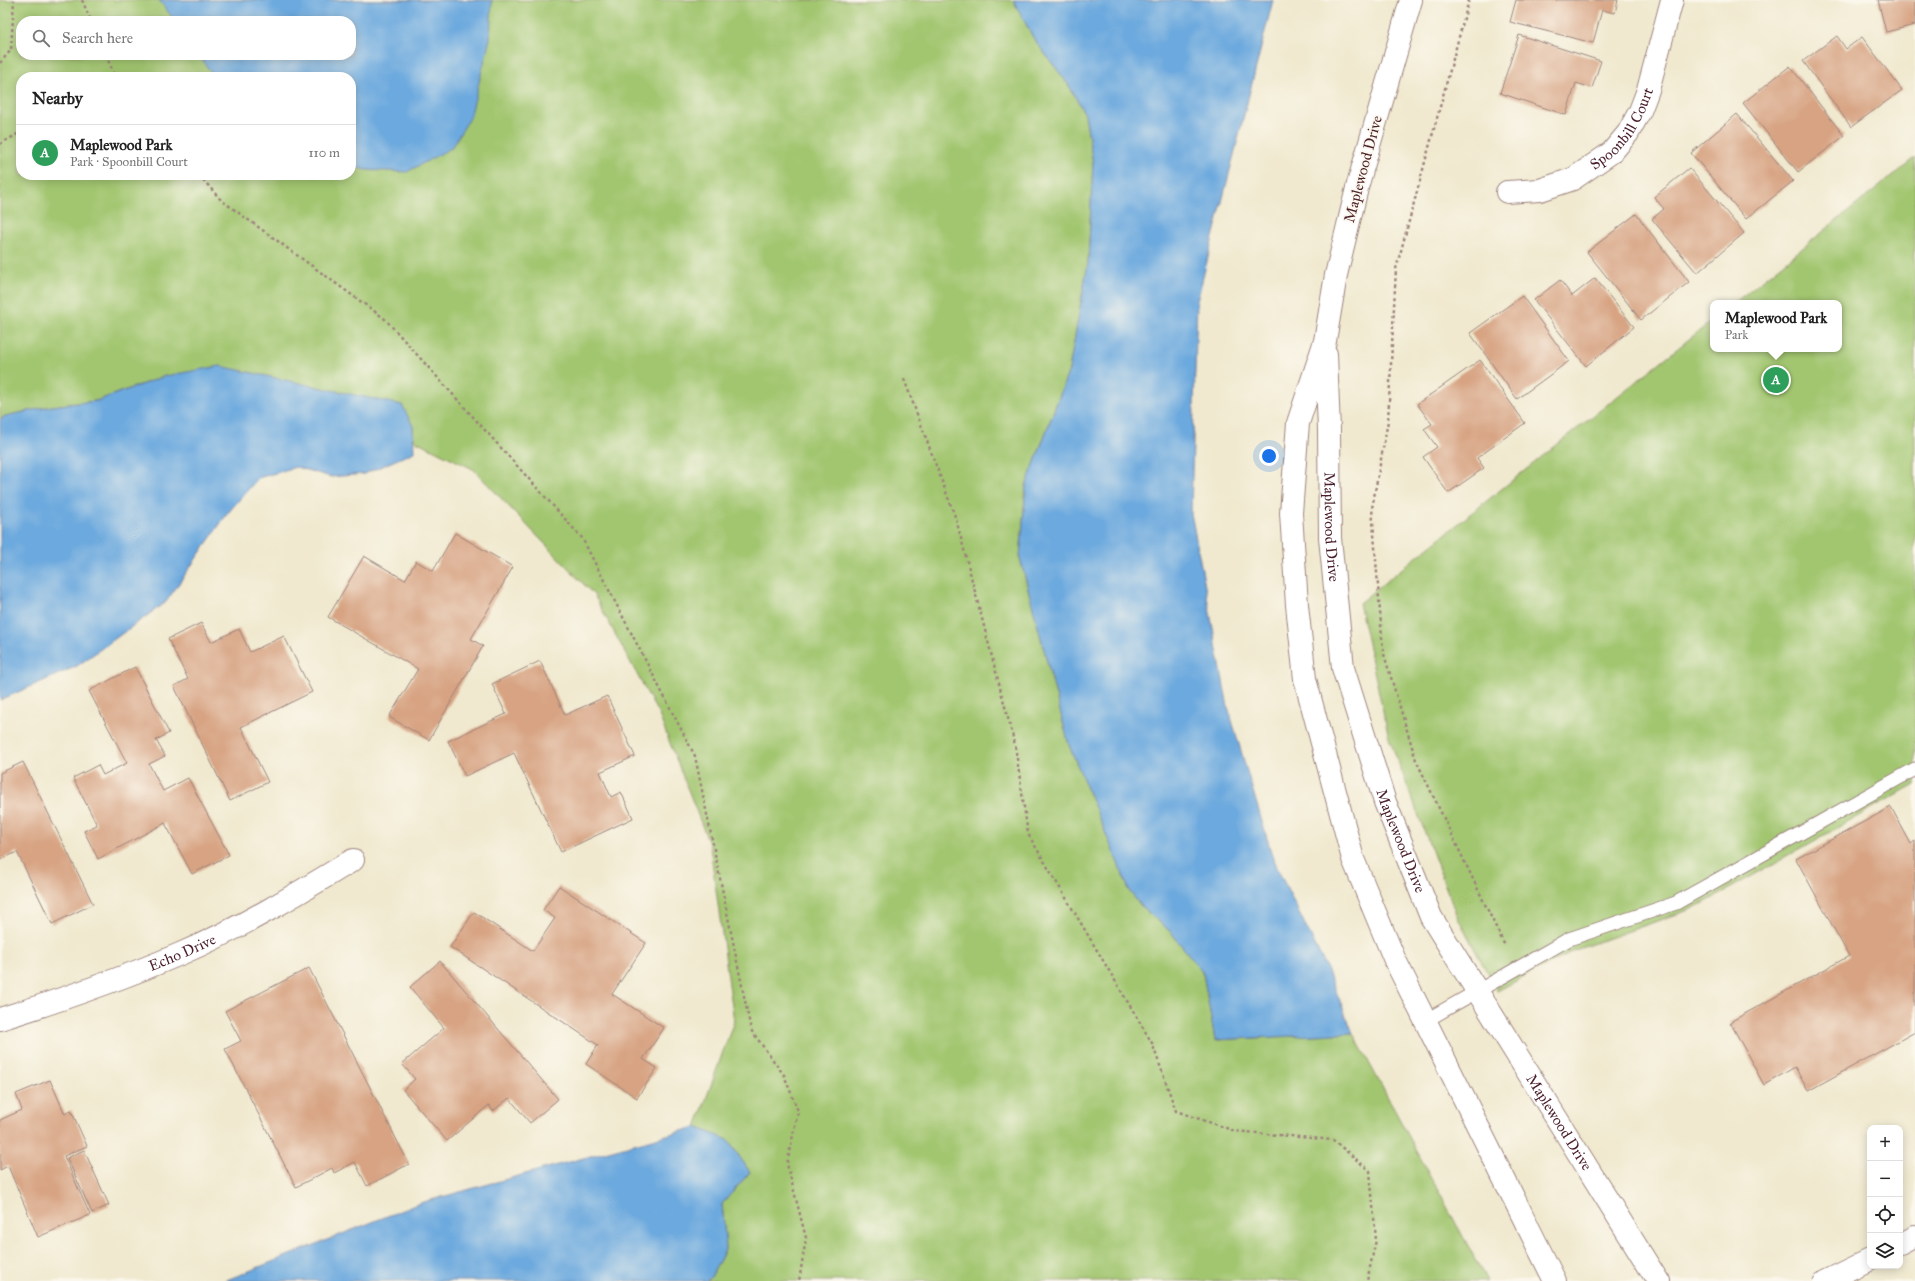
<!DOCTYPE html>
<meta charset="utf-8">
<style>
:root{--surface:#fff;--page:#f6f6f6;--text:#222;--muted:#767676;--line:#e0e0e0;--accent:#1f6fb2}
body{margin:0;font-family:"IM FELL Great Primer",serif;background:var(--page);color:var(--text)}
.controls{position:absolute;right:12px;bottom:12px;display:grid;overflow:hidden;border-radius:8px;box-shadow:0 2px 10px #0003}
.controls button{width:36px;height:36px;display:grid;place-items:center;padding:0;border:0;border-bottom:1px solid var(--line);background:var(--surface);color:var(--text);font:20px sans-serif}
.you{position:absolute;left:1269px;top:456px;width:14px;height:14px;margin:-10px;border:3px solid #fff;border-radius:50%;background:#1a73e8;box-shadow:0 0 0 6px #1a73e833}
.badge{display:grid;place-items:center;width:26px;height:26px;border-radius:50%;background:var(--accent);color:#fff;font-size:13px;font-weight:700}
.pin{position:absolute;translate:-50% -50%;border:2px solid #fff;box-shadow:0 1px 4px #0006}
.popup{position:absolute;left:1710px;top:300px;width:132px;height:52px;box-sizing:border-box;display:grid;place-content:center;border-radius:8px;background:var(--surface);filter:drop-shadow(0 1px 3px #0005);font-size:13px;white-space:nowrap;color:var(--muted)}
.popup b{font-size:15px;color:var(--text)}
.popup::after{content:'';position:absolute;left:50%;top:100%;margin-left:-8px;border:8px solid transparent;border-top-color:var(--surface)}
.list{margin:0;padding:0;list-style:none}
h2{display:flex;justify-content:space-between;align-items:center;height:52px;margin:0;padding:0 16px;font-size:17px}
h2 small{font-size:13px;font-weight:400;color:var(--muted)}
.list li{display:grid;grid-template-columns:26px 1fr auto;gap:12px;align-items:center;box-sizing:border-box;height:56px;padding:0 16px;border-top:1px solid var(--line)}
.list b{display:block;font-size:15px;white-space:nowrap}
.list p{margin:0;font-size:13px;white-space:nowrap;color:var(--muted)}
.list em{font-size:13px;font-style:normal;color:var(--muted)}
.icon{flex:none;width:22px;height:22px;fill:none;stroke:currentColor;stroke-width:2;stroke-linecap:round;stroke-linejoin:round}
.map{position:relative;flex:none;width:1915px;height:1281px;overflow:hidden}
.search{position:absolute;background:var(--surface);box-shadow:0 2px 10px #0003;left:16px;top:16px;width:340px;height:44px;display:flex;align-items:center;gap:10px;box-sizing:border-box;padding:0 14px;border-radius:16px;color:var(--muted);font-size:15px}
.panel{position:absolute;background:var(--surface);box-shadow:0 2px 10px #0003;left:16px;top:72px;width:340px;height:108px;border-radius:16px}
.map>svg:first-child{display:block}
.green{fill:#a2c670;stroke:#76724e;fill-rule:evenodd}
.water{fill:#6ca9de;stroke:#5b6484}
.building{fill:#d7a382}
.lines{fill:none;stroke-linecap:round;stroke-linejoin:round}
.service-casing{stroke:#9d847d;stroke-width:15}
.minor-casing{stroke:#9d847d;stroke-width:24}
.tertiary-casing{stroke:#9d847d;stroke-width:24}
.path{stroke:#9d847d;stroke-width:2.5;stroke-dasharray:3 3;stroke-linecap:butt}
.service{stroke:#fff;stroke-width:13}
.minor{stroke:#fff;stroke-width:22}
.tertiary{stroke:#fff;stroke-width:22}
.labels{text-anchor:middle;dominant-baseline:central;stroke-width:3.5;stroke-linejoin:round;paint-order:stroke}
.street-label{font-size:15px;fill:#4a1f2b;stroke:#fbf7ec}
</style>
<div class="map">
<svg width="1915" height="1281" viewBox="0 0 1915 1281">
<rect width="100%" height="100%" fill="#fbf7ec"/>
<filter id="ink" filterUnits="userSpaceOnUse"><feTurbulence type="fractalNoise" baseFrequency=".025" numOctaves="2"/><feDisplacementMap in="SourceGraphic" scale="8" xChannelSelector="R" yChannelSelector="G"/><feConvolveMatrix kernelMatrix="1 2 1 2 8 2 1 2 1" color-interpolation-filters="sRGB"/></filter>
<filter id="wash" filterUnits="userSpaceOnUse"><feTurbulence type="fractalNoise" baseFrequency=".012" numOctaves="4" result="noise"/><feDisplacementMap in="SourceGraphic" scale="16" xChannelSelector="R" yChannelSelector="G"/><feGaussianBlur stdDeviation="0.9" result="paint"/><feColorMatrix in="noise" values="0 0 0 0 0 0 0 0 0 0 0 0 0 0 0 0 0 1.4 0 .05"/><feComposite in="paint" operator="in"/></filter>
<g filter="url(#wash)">
<rect width="100%" height="100%" fill="#f0e9cf"/>
<g class="green">
<path d="M 0,0 L 1013,0 L 1034,39 L 1068,84 L 1085,114 L 1093,163 L 1088,263 L 1069,370 L 1026,486 L 1020,558 L 1069,745 L 1130,892 L 1144,909 L 1171,932 L 1203,973 L 1215,1040 L 1353,1033 L 1487,1281 L 706,1281 L 711,1277 L 726,1248 L 722,1204 L 750,1172 L 728,1140 L 696,1127 L 734,1021 L 710,846 L 659,715 L 594,595 L 473,469 L 414,440 L 413,426 L 402,405 L 372,400 L 165,376 L 96,401 L 52,406 L 5,416 L 0,420 ZM 21,21 L 351,21 L 351,55 L 21,55 ZM 21,77 L 351,77 L 351,175 L 21,175 Z"/>
<polygon points="1915,158 1915,784 1697,907 1575,950 1497,991 1456,914 1389,738 1359,603 1713,320 1713,349 1839,349 1839,303 1734,303"/>
</g>
<g class="water">
<polygon points="159,0 492,0 490,39 470,118 451,148 407,172 366,170 351,166 351,77 214,77 199,55 351,55 351,21 175,21"/>
<polygon points="1013,0 1273,0 1197,301 1191,513 1228,707 1274,862 1327,969 1353,1033 1215,1040 1203,973 1171,932 1144,909 1130,892 1069,745 1020,558 1026,486 1069,370 1088,263 1093,163 1085,114 1068,84 1034,39"/>
<polygon points="220,366 402,405 413,426 414,452 364,474 331,477 296,467 258,478 227,514 166,602 77,666 0,700 0,420 5,416 52,406 96,401 165,376"/>
<polygon points="696,1127 728,1140 750,1172 722,1204 726,1248 711,1277 706,1281 224,1281 420,1203"/>
</g>
<g id="blocks">
<g class="building">
<polygon points="1516,0 1618,0 1615,13 1602,10 1593,43 1510,22"/>
<polygon points="1878,0 1915,0 1915,25 1886,32"/>
<polygon points="1519,35 1601,61 1592,88 1576,83 1566,115 1500,93"/>
<polygon points="1837,36 1846,49 1862,37 1902,90 1851,127 1803,61"/>
<polygon points="1790,66 1844,136 1798,172 1743,103"/>
<polygon points="1737,114 1793,181 1746,219 1691,153"/>
<polygon points="1689,168 1744,233 1697,273 1652,219 1664,209 1654,197"/>
<polygon points="1636,214 1689,282 1641,320 1587,252"/>
<polygon points="1595,278 1634,327 1586,366 1534,300 1560,280 1572,296"/>
<polygon points="1522,296 1569,361 1517,399 1470,333"/>
<polygon points="1480,360 1525,423 1477,458 1484,468 1448,493 1423,457 1437,447 1424,429 1432,424 1417,404"/>
<polygon points="455,533 513,567 471,639 483,646 429,740 389,717 418,669 328,617 364,556 405,580 416,561 433,571"/>
<polygon points="201,623 211,642 239,629 250,652 284,636 312,692 241,727 268,782 230,801 174,686 188,679 168,639"/>
<polygon points="540,661 565,715 607,696 635,756 600,772 611,797 621,792 633,818 561,852 514,753 465,776 448,741 506,714 492,684"/>
<polygon points="135,667 169,733 156,740 165,756 149,764 163,791 188,778 229,855 192,874 165,823 98,859 84,831 97,825 73,778 98,765 103,775 127,763 89,691"/>
<polygon points="23,762 93,904 52,924 17,852 0,860 0,773"/>
<polygon points="1891,807 1911,844 1915,841 1915,1032 1808,1091 1795,1067 1764,1085 1730,1022 1849,956 1796,859"/>
<polygon points="559,886 646,943 612,994 664,1028 643,1059 657,1068 637,1098 586,1064 598,1045 450,947 474,912 533,951 555,918 543,910"/>
<polygon points="440,961 558,1099 530,1123 509,1098 493,1111 489,1105 447,1141 403,1090 415,1079 402,1064 444,1028 410,987"/>
<polygon points="309,968 409,1164 367,1186 355,1162 334,1173 332,1168 296,1187 225,1049 241,1041 225,1011"/>
<polygon points="50,1080 65,1114 71,1110 87,1146 64,1156 90,1215 38,1237 8,1166 0,1170 0,1120 22,1110 16,1094"/>
<polygon points="84,1150 109,1205 92,1213 67,1158"/>
</g>
</g>
</g>
<g filter="url(#ink)">
<use href="#blocks" fill-opacity="0" stroke="#9d847d" stroke-width="1"/>
<g class="lines">
<g class="service-casing">
<polyline id="service" points="1425,1021 1569,939 1676,903 1915,769"/>
</g>
<g class="minor-casing">
<g id="minor">
<path id="s1" d="M 1507,192 L 1540,190 L 1573,179 L 1612,152 L 1628,133 L 1640,111 L 1648,90 L 1672,0"/>
<path id="s2" d="M 0,1019 C 61,1000 121,979 180,954 C 241,928 297,894 353,860"/>
</g>
</g>
<g class="tertiary-casing">
<g id="tertiary">
<polyline points="1411,0 1358,184 1336,275 1325,341 1298,423 1291,513 1297,605 1305,679 1353,859 1394,958 1555,1281"/>
<path id="s3" d="M 1326,354 L 1329,430 L 1330,538 L 1343,668 L 1385,802 L 1431,917 L 1658,1281"/>
<polyline points="1900,1244 1915,1236"/>
<polyline points="1825,1281 1870,1259"/>
</g>
</g>
<g class="path">
<polyline points="82,0 91,21"/>
<polyline points="1469,0 1396,269 1388,421 1372,508 1383,651 1416,760 1505,946"/>
<polyline points="106,55 115,77"/>
<polyline points="0,63 11,50 14,0"/>
<polyline points="0,144 21,132"/>
<polyline points="199,175 221,200 385,319 582,538 695,756 751,1030 784,1075 798,1111 787,1164 806,1238 799,1281"/>
<polyline points="904,379 956,519 1015,745 1028,834 1152,1043 1176,1111 1235,1131 1333,1140 1370,1171 1376,1240 1367,1281"/>
</g>
<use href="#service" class="service"/>
<use href="#minor" class="minor"/>
<use href="#tertiary" class="tertiary"/>
</g>
</g>
<g class="labels">
<g class="street-label">
<text stroke="none"><textPath href="#s1" startOffset="140">Spoonbill Court</textPath></text>
<text transform="translate(1363 169) rotate(-75)">Maplewood Drive</text>
<text stroke="none"><textPath href="#s3" startOffset="173">Maplewood Drive</textPath></text>
<text stroke="none"><textPath href="#s3" startOffset="497">Maplewood Drive</textPath></text>
<text stroke="none"><textPath href="#s2" startOffset="194">Echo Drive</textPath></text>
<text stroke="none"><textPath href="#s3" startOffset="821">Maplewood Drive</textPath></text>
</g>
</g>
</svg>
<div class="controls">
<button>+</button>
<button>−</button>
<button><svg class="icon" aria-label="locate" viewBox="0 0 24 24"><circle cx="12" cy="12" r="6"/><path d="M12 2v4M12 18v4M2 12h4M18 12h4"/></svg></button>
<button><svg class="icon" aria-label="layers" viewBox="0 0 24 24"><path d="M12 4l9 5-9 5-9-5zM3 14l9 5 9-5"/></svg></button>
</div>
<div class="you"></div>
<div class="pin badge" style="left:1776px;top:380px;background:#2e9e5b">A</div>
<div class="popup"><b>Maplewood Park</b>Park</div>
<div class="search"><svg class="icon" aria-label="search" viewBox="0 0 24 24"><circle cx="10" cy="10" r="6"/><path d="M15 15l6 6"/></svg>Search here</div>
<section class="panel">
<h2>Nearby<small></small></h2>
<ul class="list">
<li><span class="badge" style="background:#2e9e5b">A</span><div><b>Maplewood Park</b><p>Park · Spoonbill Court</p></div><em>110 m</em></li>
</ul>
</section>
</div>
